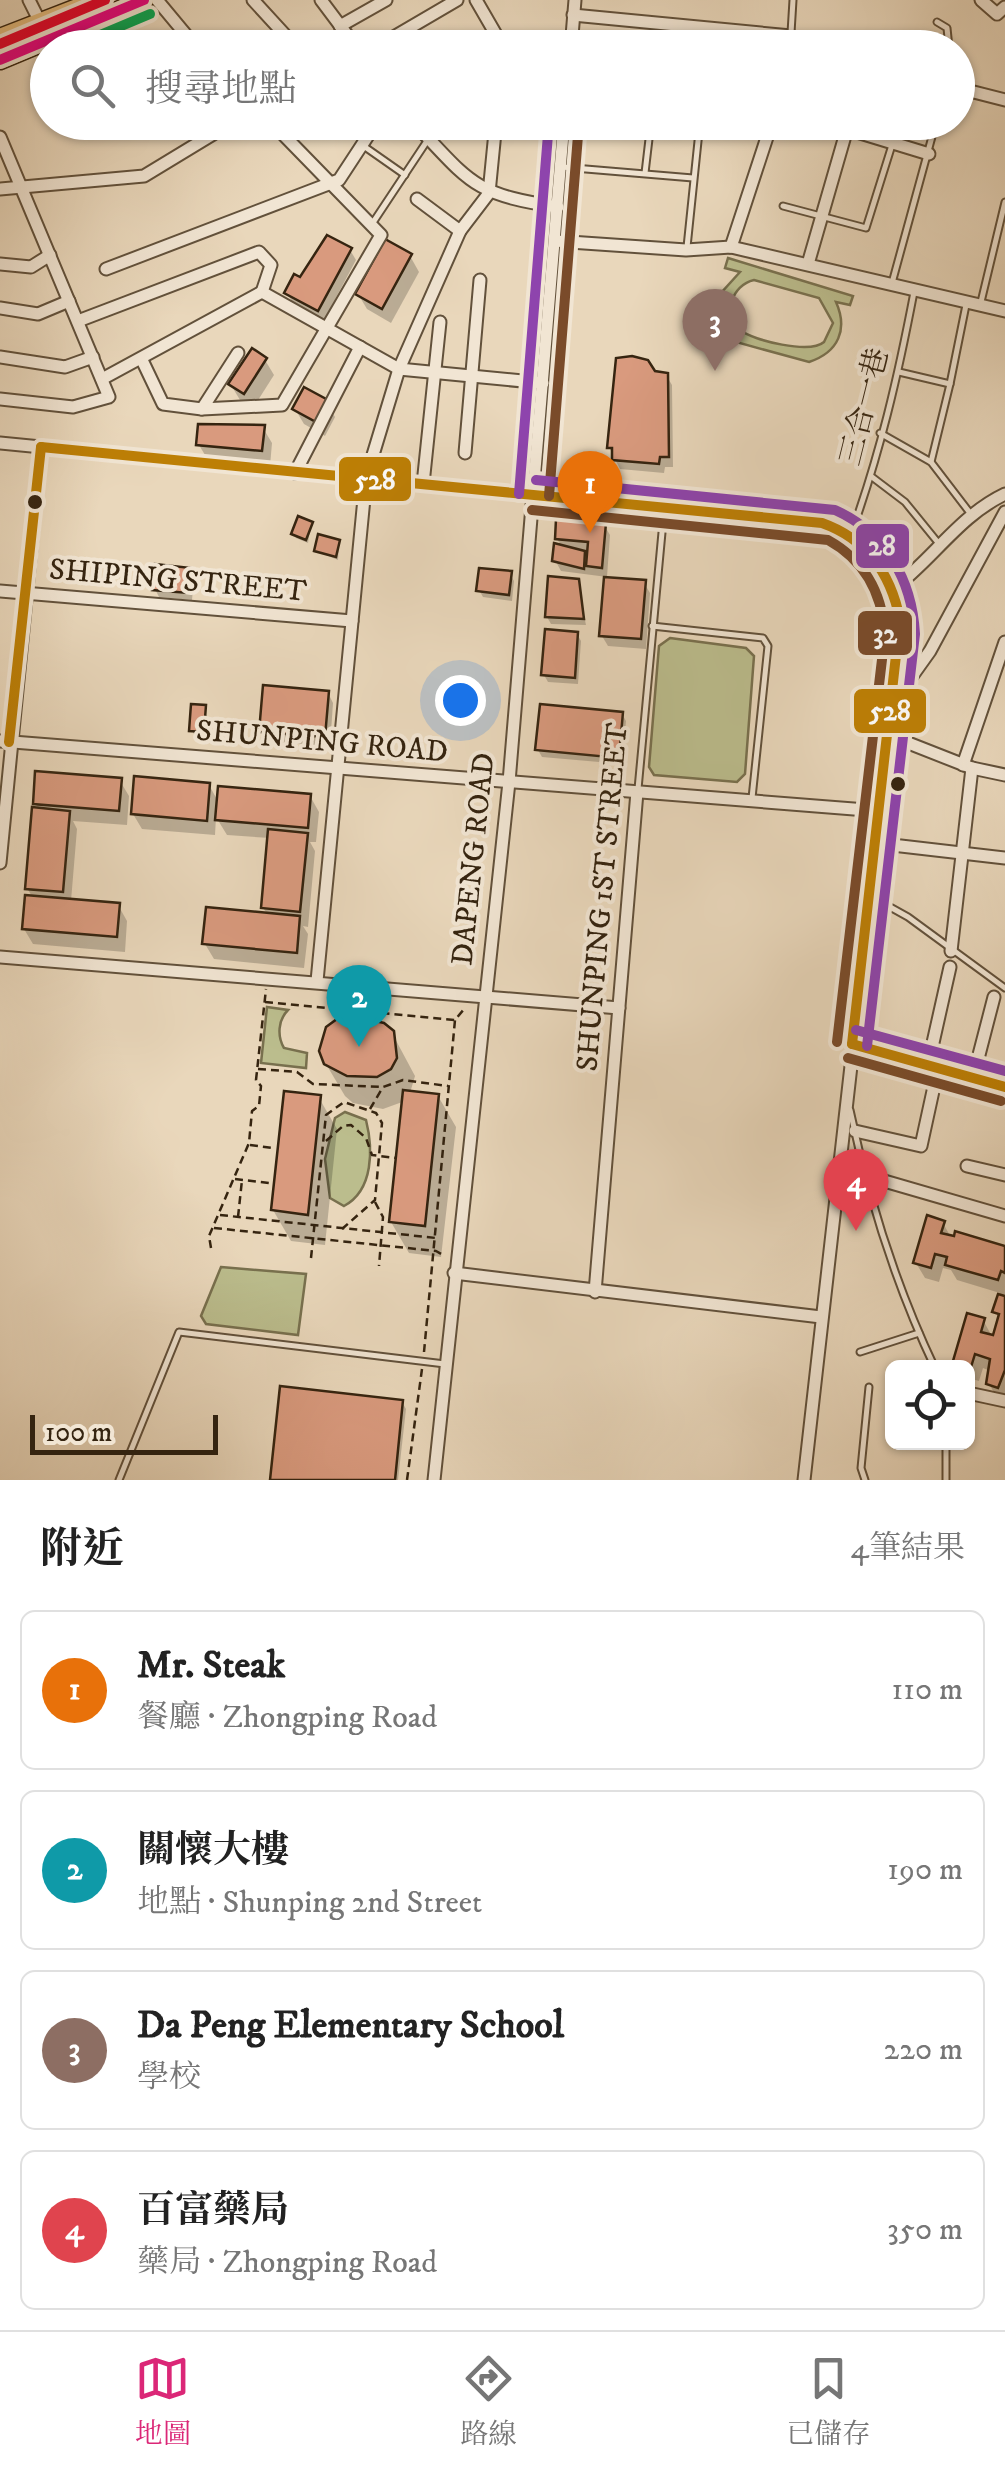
<!DOCTYPE html>
<html lang="zh-TW">
<meta charset="utf-8">
<style>
:root{--surface:#fff;--page:#f2f2f2;--text:#222;--muted:#767676;--line:#e0e0e0;--accent:#db2777}
body{margin:0;font-family:"IM FELL DW Pica","Noto Serif TC",serif;background:var(--page);color:var(--text)}
.controls{position:absolute;right:30px;bottom:30px;display:grid;overflow:hidden;border-radius:15px;box-shadow:0 2px 8px #0004}
.controls button{width:90px;height:90px;display:grid;place-items:center;padding:0;border:0;border-bottom:2px solid var(--line);background:var(--surface);color:var(--text);font:50px sans-serif}
.scale{position:absolute;left:30px;bottom:25px;width:188px;box-sizing:border-box;padding-left:10px;border:5px solid #352410;border-top:0;font-size:28px;line-height:35px;white-space:nowrap;color:#352410;-webkit-text-stroke:8px #f1e5d3;paint-order:stroke}
.you{position:absolute;left:460px;top:700px;width:35px;height:35px;margin:-25px;border:8px solid #fff;border-radius:50%;background:#1a73e8;box-shadow:0 0 0 15px #1a73e833}
.badge{display:grid;place-items:center;width:65px;height:65px;border-radius:50%;background:var(--accent);color:#fff;font-size:32px;font-weight:700}
.pin{position:absolute;translate:-50% -82px;filter:drop-shadow(0 2px 5px #0008)}
.pin::after{content:'';position:absolute;top:52px;width:35px;height:30px;background:inherit;clip-path:polygon(0 0,100% 0,50% 100%)}
.list{margin:0;padding:0;list-style:none}
h2{display:flex;justify-content:space-between;align-items:center;height:130px;margin:0;padding:0 40px;font-size:42px}
h2 small{font-size:32px;font-weight:400;color:var(--muted)}
.list li{display:grid;grid-template-columns:65px 1fr auto;gap:30px;align-items:center;box-sizing:border-box;height:160px;margin:0 20px 20px;padding:0 20px;border:2px solid var(--line);border-radius:15px}
.list b{display:block;font-size:38px;white-space:nowrap}
.list p{margin:0;font-size:32px;white-space:nowrap;color:var(--muted)}
.list em{font-size:32px;font-style:normal;color:var(--muted)}
.icon{flex:none;width:55px;height:55px;fill:none;stroke:currentColor;stroke-width:2;stroke-linecap:round;stroke-linejoin:round}
.map{position:relative;flex:none;width:1005px;height:1480px;overflow:hidden}
.search{position:absolute;background:var(--surface);box-shadow:0 2px 8px #0004;left:30px;right:30px;top:30px;height:110px;display:flex;align-items:center;gap:25px;box-sizing:border-box;padding:0 35px;border-radius:55px;color:var(--muted);font-size:38px}
.sheet{height:850px;background:var(--surface)}
nav{display:flex;justify-content:space-around;align-items:center;box-sizing:border-box;height:140px;border-top:2px solid var(--line);background:var(--surface);font-size:28px;color:var(--muted)}
nav a{display:grid;justify-items:center;gap:5px}
nav .on{color:var(--accent)}
.map>svg:first-child{display:block}
.green{fill:#bbbd8d;stroke:#78704e;stroke-width:2.5;fill-rule:evenodd}
.shadow{fill:#0003}
.building{fill:#d99a7e;stroke:#352410;stroke-width:2.5}
.lines{fill:none;stroke-linecap:round;stroke-linejoin:round}
.service-casing{stroke:#62513b;stroke-width:9}
.minor-casing{stroke:#62513b;stroke-width:15}
.primary-casing{stroke:#352410;stroke-width:21}
.path{stroke:#352410;stroke-width:2.5;stroke-dasharray:8 5;stroke-linecap:butt}
.service{stroke:#f1e5d3;stroke-width:5}
.minor{stroke:#f1e5d3;stroke-width:11}
.primary{stroke:#e4bc7e;stroke-width:18}
.bus-1-casing{stroke:#f1e5d3;stroke-width:18}
.bus-2-casing{stroke:#f1e5d3;stroke-width:18}
.bus-3-casing{stroke:#f1e5d3;stroke-width:18}
.bus-4-casing{stroke:#f1e5d3;stroke-width:18}
.bus-5-casing{stroke:#f1e5d3;stroke-width:18}
.bus-6-casing{stroke:#f1e5d3;stroke-width:18}
.bus-1{stroke:#bd7f05;stroke-width:10}
.bus-2{stroke:#7a4b2a;stroke-width:10}
.bus-3{stroke:#8e44ad;stroke-width:10}
.bus-4{stroke:#e5007d;stroke-width:10}
.bus-5{stroke:#00a651;stroke-width:10}
.bus-6{stroke:#e4002b;stroke-width:10}
.bus-dot{fill:#352410;stroke:#f1e5d3;stroke-width:4}
.labels{text-anchor:middle;dominant-baseline:central;stroke-width:8;stroke-linejoin:round;paint-order:stroke}
.street-label{font-size:30px;fill:#352410;stroke:#f1e5d3}
.line-badge{stroke:#f1e5d3;stroke-width:4}
.badge-label{font-size:28px;text-anchor:middle;font-weight:bold;fill:#fff}
</style>
<div class="map">
<svg width="1005" height="1480" viewBox="0 0 1005 1480">
<rect width="100%" height="100%" fill="#e9d7bb"/>
<filter id="stains"><feTurbulence type="fractalNoise" baseFrequency=".002" numOctaves="4"/><feColorMatrix values="0 0 0 0 .2 0 0 0 0 .09 0 0 0 0 .02 0 0 0 .5 -.17"/></filter>
<radialGradient id="worn" r=".72"><stop offset=".6" stop-color="#630" stop-opacity="0"/><stop offset="1" stop-color="#630" stop-opacity=".3"/></radialGradient>
<g class="green">
<path d="M 728,258 L 853,296 L 850,305 L 836,302 C 848,329 839,352 809,362 L 736,342 L 723,325 L 721,293 L 740,272 L 725,268 ZM 754,280 L 819,298 L 833,323 L 824,342 C 810,354 754,341 740,330 C 722,314 732,285 754,280 Z"/>
<polygon points="670,638 746,648 754,656 745,774 737,782 654,775 649,767 659,646"/>
<path d="M 267,1007 L 288,1010 C 278,1020 277,1036 284,1048 L 307,1053 L 306,1068 L 261,1063 Z"/>
<path d="M 345,1112 L 366,1120 C 373,1148 374,1190 344,1206 L 330,1198 L 325,1159 L 335,1118 Z"/>
<polygon points="221,1267 306,1274 298,1335 206,1324 201,1316"/>
</g>
<g class="shadow">
<polygon points="350,250 356,260 324,320 293,303 287,293"/>
<polygon points="410,256 419,272 391,323 367,309 358,294"/>
<polygon points="265,360 274,375 253,408 240,400 231,385"/>
<polygon points="654,374 666,375 672,385 673,467 665,467 664,473 620,469 609,447"/>
<polygon points="326,402 335,417 325,436 304,424 295,409"/>
<polygon points="263,428 272,443 270,466 208,460 199,445"/>
<polygon points="311,524 308,543 296,538 294,534"/>
<polygon points="604,525 610,535 607,577 561,571 555,560 562,547 557,539"/>
<polygon points="339,542 338,560 316,551"/>
<polygon points="190,570 194,578 192,600 159,597 155,589"/>
<polygon points="510,574 514,581 512,601 483,597 479,590"/>
<polygon points="577,581 586,625 551,624 547,617"/>
<polygon points="644,583 650,593 646,649 608,646 602,636"/>
<polygon points="577,634 581,641 578,684 548,682 544,675"/>
<polygon points="328,693 333,703 330,746 268,742 262,732"/>
<polygon points="205,707 205,735 194,734 192,730"/>
<polygon points="622,714 626,721 622,764 542,757 538,750"/>
<polygon points="120,781 129,796 127,825 73,821 77,829 71,901 118,905 127,921 125,952 33,944 24,929 33,898 27,888 40,811 35,803"/>
<polygon points="209,785 219,803 310,796 319,812 316,842 310,842 315,851 308,927 303,926 308,934 304,968 214,959 205,944 268,915 263,908 270,838 227,835 216,817 215,835 142,829 133,814"/>
<polygon points="338,1021 392,1033 415,1076 410,1093 438,1096 456,1127 441,1257 409,1253 391,1222 405,1101 383,1109 353,1103 345,1096 326,1064 323,1038"/>
<polygon points="319,1098 337,1129 325,1245 291,1241 273,1210"/>
<polygon points="943,1223 954,1243 1005,1251 1005,1402 998,1399 989,1384 990,1371 983,1368 979,1381 968,1378 968,1368 959,1368 955,1361 983,1320 994,1340 1000,1293 957,1280 951,1270 943,1268 939,1282 925,1278 916,1263"/>
<polygon points="402,1402 406,1409 398,1480 272,1480"/>
</g>
<g class="building">
<polygon points="327,235 352,248 318,311 284,293 294,274 300,277"/>
<polygon points="385,239 412,254 382,309 355,294"/>
<polygon points="252,348 267,358 244,394 228,384"/>
<polygon points="632,356 648,360 655,371 668,373 669,457 660,457 659,464 612,460 612,448 607,448 616,358"/>
<polygon points="304,387 328,400 316,422 292,409"/>
<polygon points="198,424 265,425 262,451 196,445"/>
<polygon points="298,516 313,522 306,540 291,534"/>
<polygon points="556,519 606,523 602,568 586,566 588,542 555,539"/>
<polygon points="318,534 340,540 336,557 314,551"/>
<polygon points="554,543 585,551 584,569 552,561"/>
<polygon points="155,564 191,568 189,593 152,590"/>
<polygon points="479,568 512,571 509,595 476,591"/>
<polygon points="548,576 579,579 584,619 545,617"/>
<polygon points="604,577 646,580 641,639 599,636"/>
<polygon points="545,629 578,632 575,678 541,675"/>
<polygon points="263,685 329,691 325,737 259,732"/>
<polygon points="191,704 206,705 204,732 189,731"/>
<polygon points="540,704 623,712 619,758 535,750"/>
<polygon points="35,771 122,778 119,811 33,804"/>
<polygon points="134,776 210,783 207,821 131,814"/>
<polygon points="218,786 311,794 308,828 215,820"/>
<polygon points="32,807 70,811 63,892 25,889"/>
<polygon points="268,829 308,833 300,912 261,908"/>
<polygon points="25,895 120,903 117,937 22,929"/>
<polygon points="206,907 300,916 297,953 202,944"/>
<polygon points="353,1016 384,1023 394,1031 397,1058 391,1069 377,1077 347,1076 324,1064 319,1051 326,1027 337,1019"/>
<polygon points="403,1090 439,1094 425,1226 389,1222"/>
<polygon points="284,1091 321,1095 308,1215 271,1210"/>
<polygon points="927,1215 945,1221 941,1233 954,1236 955,1231 1005,1246 1005,1273 1001,1271 998,1280 945,1265 947,1257 935,1254 931,1268 913,1263"/>
<polygon points="998,1294 1005,1296 1005,1370 998,1388 986,1384 990,1359 975,1354 971,1367 953,1361 967,1313 985,1318 981,1332 993,1335 999,1314 992,1312"/>
<polygon points="280,1386 403,1400 395,1480 270,1480"/>
</g>
<g class="lines">
<g class="service-casing">
<g id="service">
<polyline points="937,22 947,28 949,48"/>
<polyline points="791,33 793,0"/>
<polyline points="710,48 711,32"/>
<polyline points="458,122 494,127"/>
<polyline points="365,147 405,175"/>
<polyline points="562,167 693,178"/>
<polyline points="645,173 651,122"/>
<polyline points="783,206 866,228 892,145"/>
<polyline points="372,224 427,141"/>
<polyline points="687,247 700,122"/>
<polyline points="892,283 936,122"/>
<polyline points="981,302 1005,202"/>
<polyline points="899,372 950,384 931,462"/>
<polyline points="950,384 966,305"/>
<polyline points="880,433 931,462 970,513"/>
<polyline points="872,477 905,502 940,545"/>
<path d="M 851,534 C 880,454 898,376 914,292"/>
<polyline points="652,626 763,638 768,646 752,798"/>
<polyline points="638,789 664,511"/>
<polyline points="872,897 908,917 1005,988"/>
<path d="M 850,1110 C 868,1196 897,1288 935,1368"/>
<polyline points="860,1352 919,1333"/>
<polyline points="946,1442 946,1480"/>
<polyline points="119,1480 179,1332 445,1364"/>
<polyline points="865,1480 861,1468 869,1387"/>
</g>
</g>
<g class="minor-casing">
<g id="minor">
<polyline points="29,0 41,24"/>
<polyline points="157,0 197,48"/>
<polyline points="253,0 297,48"/>
<polyline points="321,0 357,48"/>
<polyline points="476,0 498,38 483,48"/>
<polyline points="981,0 997,14 1005,7"/>
<polyline points="573,15 791,36 811,48"/>
<polyline points="340,26 386,0"/>
<polyline points="375,48 457,0"/>
<polyline points="571,48 575,0"/>
<polyline points="958,88 1005,100"/>
<path d="M 413,122 C 471,183 472,194 558,207"/>
<polyline points="847,129 929,154"/>
<polyline points="0,137 109,397 73,407 0,399"/>
<polyline points="0,189 144,176 233,122"/>
<polyline points="417,199 460,231 489,193 496,122"/>
<polyline points="555,241 686,250 731,247 1005,311"/>
<polyline points="731,247 772,122"/>
<polyline points="0,264 31,267 50,255"/>
<polyline points="808,264 849,122"/>
<polyline points="106,269 339,180 377,122"/>
<polyline points="262,292 399,369 543,383"/>
<polyline points="0,308 38,314 69,301"/>
<polyline points="78,321 259,252 271,265 262,292"/>
<polyline points="0,357 65,367 93,357"/>
<polyline points="142,360 163,404 202,409 282,405 381,235 271,122"/>
<polyline points="102,379 262,292"/>
<polyline points="202,409 238,353"/>
<path d="M 0,443 L 822,523 C 871,535 900,585 900,634 L 804,1480"/>
<polyline points="465,453 480,280"/>
<polyline points="295,473 360,347"/>
<polyline points="423,484 440,322"/>
<path d="M 893,589 C 933,559 959,516 1005,494"/>
<polyline points="0,591 352,621"/>
<polyline points="895,700 930,651 1005,512"/>
<polyline points="888,735 972,768 1005,775"/>
<polyline points="0,741 879,811"/>
<polyline points="963,765 1005,642"/>
<polyline points="875,843 1005,858"/>
<polyline points="0,863 41,447"/>
<polyline points="951,951 972,768"/>
<polyline points="0,957 619,1008"/>
<polyline points="317,981 366,478 399,369 460,231"/>
<polyline points="852,1044 1005,1087"/>
<polyline points="928,1065 950,967"/>
<polyline points="973,1078 994,997"/>
<polyline points="855,1131 921,1146 938,1068"/>
<polyline points="967,1166 1005,1175"/>
<polyline points="867,1176 1005,1216"/>
<polyline points="454,1273 821,1317"/>
<polyline points="595,1292 637,792"/>
<polyline points="968,1393 1005,1401"/>
<polyline points="434,1480 509,782 564,122"/>
</g>
</g>
<g class="primary-casing">
<g id="primary">
<polyline points="0,38 98,0"/>
<polyline points="0,60 144,0"/>
</g>
</g>
<g class="path">
<polyline points="265,1002 455,1020 465,1008"/>
<polyline points="258,1069 297,1072 313,1084 383,1087"/>
<polyline points="370,1109 383,1087 403,1080 448,1086"/>
<polyline points="326,1141 343,1126 351,1125 366,1138 372,1155 396,1158"/>
<polyline points="250,1145 272,1148"/>
<polyline points="235,1179 269,1183"/>
<polyline points="375,1202 383,1217 379,1266"/>
<polyline points="220,1215 436,1238"/>
<polyline points="238,1217 242,1180"/>
<polyline points="214,1228 436,1251 443,1255"/>
<polyline points="211,1248 209,1236 249,1143 252,1111 259,1106 261,1086 256,1080 266,989"/>
<polyline points="311,1258 326,1115 344,1102 376,1113 382,1123 375,1200 342,1229"/>
<polyline points="424,1352 455,1020"/>
<polyline points="407,1480 422,1369"/>
</g>
<use href="#service" class="service"/>
<use href="#minor" class="minor"/>
<use href="#primary" class="primary"/>
<g class="bus-1-casing">
<g id="bus-1">
<path d="M 41,447 L 822,523 C 867,539 891,574 900,620 L 852,1044"/>
<polyline points="9,742 41,447"/>
<polyline points="852,1044 1005,1087"/>
</g>
</g>
<g class="bus-2-casing">
<g id="bus-2">
<polyline points="549,496 579,123"/>
<path d="M 532,510 L 828,540 C 864,560 882,592 885,634 L 837,1042"/>
<polyline points="848,1058 1001,1101"/>
</g>
</g>
<g class="bus-3-casing">
<g id="bus-3">
<path d="M 536,480 L 835,510 C 886,533 912,580 915,634 L 867,1046"/>
<polyline points="519,494 549,122"/>
<polyline points="856,1030 1005,1071"/>
</g>
</g>
<g class="bus-4-casing">
<polyline id="bus-4" points="0,60 144,0"/>
</g>
<g class="bus-5-casing">
<polyline id="bus-5" points="69,48 150,14"/>
</g>
<g class="bus-6-casing">
<polyline id="bus-6" points="0,44 105,0"/>
</g>
<use href="#bus-1" class="bus-1"/>
<use href="#bus-2" class="bus-2"/>
<use href="#bus-3" class="bus-3"/>
<use href="#bus-4" class="bus-4"/>
<use href="#bus-5" class="bus-5"/>
<use href="#bus-6" class="bus-6"/>
</g>
<g class="bus-dot">
<circle cx="35" cy="502" r="9"/>
<circle cx="898" cy="784" r="9"/>
</g>
<g class="labels">
<g class="street-label">
<text transform="translate(865 407) rotate(-76)">三合一巷</text>
<text transform="translate(178 581) rotate(5)">SHIPING STREET</text>
<text transform="translate(322 742) rotate(5)">SHUNPING ROAD</text>
<text transform="translate(474 859) rotate(-84)">DAPENG ROAD</text>
<text transform="translate(603 897) rotate(-85)">SHUNPING 1ST STREET</text>
</g>
</g>
<g class="line-badge">
<rect x="337" y="455" width="76" height="48" rx="10" fill="#bd7f05"/>
<rect x="854" y="522" width="57" height="48" rx="10" fill="#8e44ad"/>
<rect x="856" y="609" width="58" height="48" rx="10" fill="#7a4b2a"/>
<rect x="852" y="687" width="76" height="48" rx="10" fill="#bd7f05"/>
</g>
<g class="badge-label">
<text x="375" y="489">528</text>
<text x="882" y="555">28</text>
<text x="885" y="643">32</text>
<text x="890" y="720">528</text>
</g>
<rect width="100%" height="100%" filter="url(#stains)"/>
<rect width="100%" height="100%" fill="url(#worn)"/>
</svg>
<div class="controls">
<button><svg class="icon" aria-label="locate" viewBox="0 0 24 24"><circle cx="12" cy="12" r="6"/><path d="M12 2v4M12 18v4M2 12h4M18 12h4"/></svg></button>
</div>
<div class="scale">100 m</div>
<div class="you"></div>
<div class="pin badge" style="left:590px;top:533px;background:#e8710a">1</div>
<div class="pin badge" style="left:359px;top:1047px;background:#0f9aa8">2</div>
<div class="pin badge" style="left:715px;top:371px;background:#8d6e63">3</div>
<div class="pin badge" style="left:856px;top:1231px;background:#e0444e">4</div>
<div class="search"><svg class="icon" aria-label="search" viewBox="0 0 24 24"><circle cx="10" cy="10" r="6"/><path d="M15 15l6 6"/></svg>搜尋地點</div>
</div>
<section class="sheet">
<h2>附近<small>4筆結果</small></h2>
<ul class="list">
<li><span class="badge" style="background:#e8710a">1</span><div><b>Mr. Steak</b><p>餐廳 · Zhongping Road</p></div><em>110 m</em></li>
<li><span class="badge" style="background:#0f9aa8">2</span><div><b>關懷大樓</b><p>地點 · Shunping 2nd Street</p></div><em>190 m</em></li>
<li><span class="badge" style="background:#8d6e63">3</span><div><b>Da Peng Elementary School</b><p>學校</p></div><em>220 m</em></li>
<li><span class="badge" style="background:#e0444e">4</span><div><b>百富藥局</b><p>藥局 · Zhongping Road</p></div><em>350 m</em></li>
</ul>
</section>
<nav>
<a class="on"><svg class="icon" aria-label="map" viewBox="0 0 24 24"><path d="M3 6l6-2 6 2 6-2v14l-6 2-6-2-6 2zM9 4v14M15 6v14"/></svg>地圖</a>
<a><svg class="icon" aria-label="directions" viewBox="0 0 24 24"><path d="M12 3l9 9-9 9-9-9zM9 14v-3h6M13 9l2 2-2 2"/></svg>路線</a>
<a><svg class="icon" aria-label="saved" viewBox="0 0 24 24"><path d="M7 4h10v16l-5-4-5 4z"/></svg>已儲存</a>
</nav>
